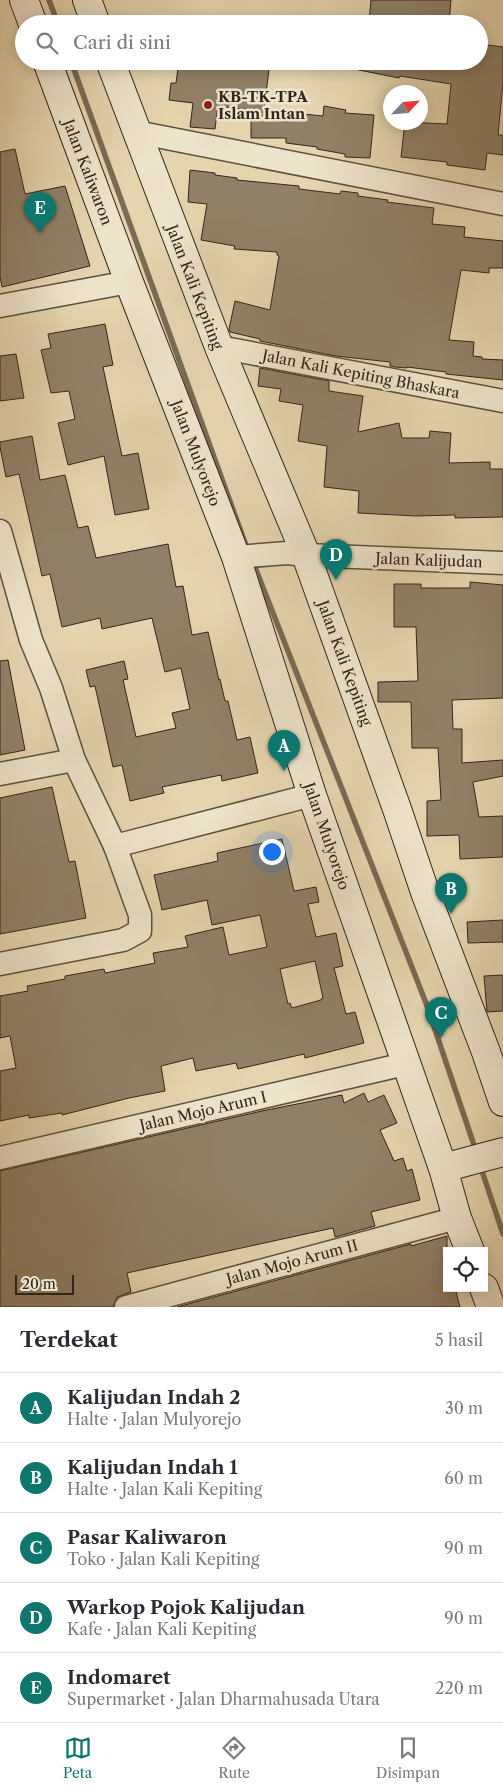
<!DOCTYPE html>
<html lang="id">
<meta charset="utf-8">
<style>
:root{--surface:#fff;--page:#f7f7f7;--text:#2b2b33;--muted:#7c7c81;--line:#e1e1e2;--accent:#0f766e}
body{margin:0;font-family:"Libre Caslon Text",serif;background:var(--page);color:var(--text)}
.controls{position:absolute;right:15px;bottom:15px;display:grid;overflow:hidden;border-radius:0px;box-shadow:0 2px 12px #0003}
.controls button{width:45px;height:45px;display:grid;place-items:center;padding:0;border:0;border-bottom:1px solid var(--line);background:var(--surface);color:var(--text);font:25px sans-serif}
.compass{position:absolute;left:383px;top:85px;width:45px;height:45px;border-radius:50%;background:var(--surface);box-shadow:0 2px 12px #0003;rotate:64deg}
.scale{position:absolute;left:15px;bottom:12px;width:59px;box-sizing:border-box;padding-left:5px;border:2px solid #32251a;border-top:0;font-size:14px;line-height:18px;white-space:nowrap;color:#32251a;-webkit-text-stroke:4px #eee4cb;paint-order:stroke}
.you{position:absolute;left:271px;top:851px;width:18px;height:18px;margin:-12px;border:4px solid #fff;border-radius:50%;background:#1a73e8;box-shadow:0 0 0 8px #1a73e833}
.badge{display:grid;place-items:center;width:32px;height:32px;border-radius:50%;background:var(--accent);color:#fff;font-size:16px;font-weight:700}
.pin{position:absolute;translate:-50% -41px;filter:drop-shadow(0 1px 2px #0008)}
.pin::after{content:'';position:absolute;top:26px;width:18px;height:15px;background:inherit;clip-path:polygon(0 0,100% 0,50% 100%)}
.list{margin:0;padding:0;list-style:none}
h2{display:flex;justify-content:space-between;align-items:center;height:65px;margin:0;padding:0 20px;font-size:21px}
h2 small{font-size:16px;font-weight:400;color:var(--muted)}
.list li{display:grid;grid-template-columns:32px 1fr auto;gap:15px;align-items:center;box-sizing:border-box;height:70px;padding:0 20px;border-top:1px solid var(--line)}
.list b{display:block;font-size:19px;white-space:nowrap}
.list p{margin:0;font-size:16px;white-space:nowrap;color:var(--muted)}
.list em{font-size:16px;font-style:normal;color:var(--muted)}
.icon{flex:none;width:28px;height:28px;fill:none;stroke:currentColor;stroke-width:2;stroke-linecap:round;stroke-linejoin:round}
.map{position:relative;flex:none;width:503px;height:1307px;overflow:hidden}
.search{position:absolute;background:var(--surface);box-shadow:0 2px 12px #0003;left:15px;right:15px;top:15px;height:55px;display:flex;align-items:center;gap:12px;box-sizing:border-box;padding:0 18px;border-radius:28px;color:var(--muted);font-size:19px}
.sheet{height:415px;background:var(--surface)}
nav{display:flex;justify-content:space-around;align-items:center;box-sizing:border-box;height:70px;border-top:1px solid var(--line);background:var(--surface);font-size:14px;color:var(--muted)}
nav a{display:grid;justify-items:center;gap:2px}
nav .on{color:var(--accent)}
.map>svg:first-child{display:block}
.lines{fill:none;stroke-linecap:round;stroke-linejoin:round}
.stream{stroke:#796b55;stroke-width:5.5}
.building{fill:#8f8167;stroke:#32251a;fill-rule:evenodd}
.street-casing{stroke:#5f513f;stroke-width:25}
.secondary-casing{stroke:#32251a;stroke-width:30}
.street{stroke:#eee4cb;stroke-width:22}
.secondary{stroke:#eee4cb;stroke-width:28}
.poi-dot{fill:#8f2418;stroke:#eee4cb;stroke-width:2}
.labels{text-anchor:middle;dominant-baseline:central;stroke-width:5;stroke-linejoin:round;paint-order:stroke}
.poi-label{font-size:15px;font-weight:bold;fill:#32251a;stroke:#eee4cb;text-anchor:start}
.street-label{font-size:15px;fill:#32251a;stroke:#eee4cb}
</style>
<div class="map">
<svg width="503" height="1307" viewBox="0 0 503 1307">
<rect width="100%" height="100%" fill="#e5d5af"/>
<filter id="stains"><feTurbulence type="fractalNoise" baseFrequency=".004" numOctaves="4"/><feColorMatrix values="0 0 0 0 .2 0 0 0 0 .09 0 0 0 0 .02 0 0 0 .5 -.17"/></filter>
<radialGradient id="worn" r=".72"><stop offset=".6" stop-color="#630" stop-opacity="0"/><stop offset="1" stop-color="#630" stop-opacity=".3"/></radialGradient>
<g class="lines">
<g class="stream">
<polyline points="49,0 58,24"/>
<polyline points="71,61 248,551"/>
<polyline points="253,562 426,1003 476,1151"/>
<polyline points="480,1165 503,1234"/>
</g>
</g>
<g class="building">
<polygon points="371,0 451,0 449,24 408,24 369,21"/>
<polygon points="479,44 503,47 503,82 498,135 503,135 503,155 487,153 485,170 447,165 447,162 401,157 405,122 447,124 451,84 400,76 399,78 354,69 355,61 479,61"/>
<polygon points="179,61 270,61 264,110 323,116 324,106 346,110 345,113 374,115 370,158 345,157 345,154 317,149 317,147 286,143 286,138 251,138 251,110 218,106 215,129 190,127 193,103 169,100 171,83 176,83"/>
<polygon points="15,149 25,194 65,186 90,266 2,287 0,277 0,152"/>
<polygon points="190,170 215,173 215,175 237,178 237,180 299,186 299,189 340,194 341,191 358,193 358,196 388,200 387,202 434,208 432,224 465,227 464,237 503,241 503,268 489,268 489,273 461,270 449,340 474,342 473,356 482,357 482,359 503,360 503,380 446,374 446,372 407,367 407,368 395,367 390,366 390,362 336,356 260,341 260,339 230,332 229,329 235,301 270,310 279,256 277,255 277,252 234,249 235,246 201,240 207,204 188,202"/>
<polygon points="105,324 113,365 103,367 122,456 138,453 149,509 115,515 104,456 68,465 58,423 75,419 69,391 51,393 41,350 51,348 48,334"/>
<polygon points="16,354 24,398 0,401 0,356"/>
<polygon points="260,368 329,381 329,391 363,396 358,432 399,423 402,438 429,438 430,431 451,433 449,463 490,462 490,469 503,469 503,517 455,518 455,515 416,516 358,513 359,491 324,487 327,446 298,441 303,405 279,401 281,389 258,386"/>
<polygon points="32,436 40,480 65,475 78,528 88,526 96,558 168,544 176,587 183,586 192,635 208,632 219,680 220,679 225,701 228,701 237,740 250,737 258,773 222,781 221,775 162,787 164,793 130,801 122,765 113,767 95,686 90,687 86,670 124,661 128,679 123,680 136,737 176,728 172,713 190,709 181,668 165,672 152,618 102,629 100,618 62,627 50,574 42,576 19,474 6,477 0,447 0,442"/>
<polygon points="470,582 503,585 503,698 452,700 453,729 462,729 462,763 503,760 503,776 473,782 479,817 503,816 503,857 460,859 459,835 427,836 427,801 441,800 438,748 412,748 411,702 378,702 378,682 418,681 416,627 394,627 394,584 421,584 421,588 470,588"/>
<polygon points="8,660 25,750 0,755 0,661"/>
<polygon points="52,787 69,862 75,861 86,918 0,934 0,798"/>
<path d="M 282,839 L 294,891 L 316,887 L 319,902 L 308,904 L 316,937 L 336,933 L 343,966 L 334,968 L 346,1014 L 355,1012 L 364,1043 L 305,1058 L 304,1054 L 238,1069 L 236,1063 L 196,1071 L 193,1058 L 161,1066 L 165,1091 L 129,1098 L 62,1115 L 62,1113 L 29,1118 L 29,1115 L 0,1121 L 0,1071 L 16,1068 L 10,1036 L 0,1038 L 0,996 L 28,991 L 27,986 L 65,979 L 65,976 L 104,969 L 105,973 L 155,963 L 153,953 L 188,947 L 185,936 L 223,927 L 229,955 L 267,947 L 260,915 L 212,925 L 207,900 L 162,910 L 154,875 L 218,861 L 217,853 ZM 315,961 L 323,998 L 321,999 L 321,1000 L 292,1008 L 290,1003 L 288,1004 L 280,969 Z"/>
<polygon points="503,920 503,942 468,943 467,922"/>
<polygon points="503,975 503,1011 487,1012 484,976"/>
<polygon points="364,1093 368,1102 384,1095 397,1123 380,1130 394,1161 403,1158 407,1171 412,1169 420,1200 371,1212 375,1226 335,1237 333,1228 127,1273 131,1292 117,1297 113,1307 0,1307 0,1171 262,1111 342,1095 344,1103"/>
<polygon points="447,1236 447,1288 455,1288 460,1307 177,1307 411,1244 411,1246"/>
</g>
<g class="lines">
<g class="street-casing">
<g id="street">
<polyline points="136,132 503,204"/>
<polyline points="0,306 129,282"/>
<polyline points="219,347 503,401"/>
<polyline points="0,531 31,640 51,688 74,760 115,846 140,915 140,931 123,940 0,964"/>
<polyline points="236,557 287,553 306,555 503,563"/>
<polyline points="0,774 74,760"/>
<polyline points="115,846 312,795"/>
<polyline points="0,1158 405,1064"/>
<polyline points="126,1307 457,1218"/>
</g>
</g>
<g class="secondary-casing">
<g id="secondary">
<polyline points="24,0 33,24"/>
<polyline points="87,0 96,24"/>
<polyline points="47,61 129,282 236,557 312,795 443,1168 457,1218 470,1251"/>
<polyline points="110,61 219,347 306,555 397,809 426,895 486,1052 503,1102"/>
<polyline points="443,1168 503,1152"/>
<polyline points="484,1288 491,1307"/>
</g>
</g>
<use href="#street" class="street"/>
<use href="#secondary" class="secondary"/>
</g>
<circle class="poi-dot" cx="208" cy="105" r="5"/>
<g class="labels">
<g class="poi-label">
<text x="218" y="96">KB-TK-TPA<tspan x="218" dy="17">Islam Intan</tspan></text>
</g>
<g class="street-label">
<text transform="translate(88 172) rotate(69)">Jalan Kaliwaron</text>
<text transform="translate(195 287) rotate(69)">Jalan Kali Kepiting</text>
<text transform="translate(361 374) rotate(11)">Jalan Kali Kepiting Bhaskara</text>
<text transform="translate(196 453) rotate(69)">Jalan Mulyorejo</text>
<text transform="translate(429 560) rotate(2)">Jalan Kalijudan</text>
<text transform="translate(345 663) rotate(70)">Jalan Kali Kepiting</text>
<text transform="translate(327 836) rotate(71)">Jalan Mulyorejo</text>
<text transform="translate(203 1111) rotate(-13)">Jalan Mojo Arum I</text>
<text transform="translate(292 1262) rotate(-15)">Jalan Mojo Arum II</text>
</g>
</g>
<rect width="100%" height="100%" filter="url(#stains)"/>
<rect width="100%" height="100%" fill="url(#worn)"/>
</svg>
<div class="controls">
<button><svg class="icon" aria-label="locate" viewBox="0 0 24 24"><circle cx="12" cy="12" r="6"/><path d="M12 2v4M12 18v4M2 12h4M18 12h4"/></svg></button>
</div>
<svg class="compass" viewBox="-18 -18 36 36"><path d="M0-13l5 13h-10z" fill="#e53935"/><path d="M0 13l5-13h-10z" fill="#7c7c81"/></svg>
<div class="scale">20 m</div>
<div class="you"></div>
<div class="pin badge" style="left:284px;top:771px">A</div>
<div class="pin badge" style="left:451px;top:914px">B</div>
<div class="pin badge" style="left:441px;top:1038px">C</div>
<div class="pin badge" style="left:336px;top:580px">D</div>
<div class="pin badge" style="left:40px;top:233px">E</div>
<div class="search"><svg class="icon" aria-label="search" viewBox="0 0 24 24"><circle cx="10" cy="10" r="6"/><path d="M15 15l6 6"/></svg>Cari di sini</div>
</div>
<section class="sheet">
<h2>Terdekat<small>5 hasil</small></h2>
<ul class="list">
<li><span class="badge">A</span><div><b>Kalijudan Indah 2</b><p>Halte · Jalan Mulyorejo</p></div><em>30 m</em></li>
<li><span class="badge">B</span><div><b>Kalijudan Indah 1</b><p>Halte · Jalan Kali Kepiting</p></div><em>60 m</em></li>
<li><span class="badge">C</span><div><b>Pasar Kaliwaron</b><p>Toko · Jalan Kali Kepiting</p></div><em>90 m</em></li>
<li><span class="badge">D</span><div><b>Warkop Pojok Kalijudan</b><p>Kafe · Jalan Kali Kepiting</p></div><em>90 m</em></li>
<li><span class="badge">E</span><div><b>Indomaret</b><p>Supermarket · Jalan Dharmahusada Utara</p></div><em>220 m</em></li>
</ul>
</section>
<nav>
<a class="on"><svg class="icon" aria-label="map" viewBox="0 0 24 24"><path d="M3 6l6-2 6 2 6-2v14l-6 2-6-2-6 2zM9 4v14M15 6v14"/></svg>Peta</a>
<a><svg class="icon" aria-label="directions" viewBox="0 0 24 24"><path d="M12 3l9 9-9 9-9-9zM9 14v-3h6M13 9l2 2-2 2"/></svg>Rute</a>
<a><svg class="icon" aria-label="saved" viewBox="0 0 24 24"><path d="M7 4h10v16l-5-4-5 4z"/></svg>Disimpan</a>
</nav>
